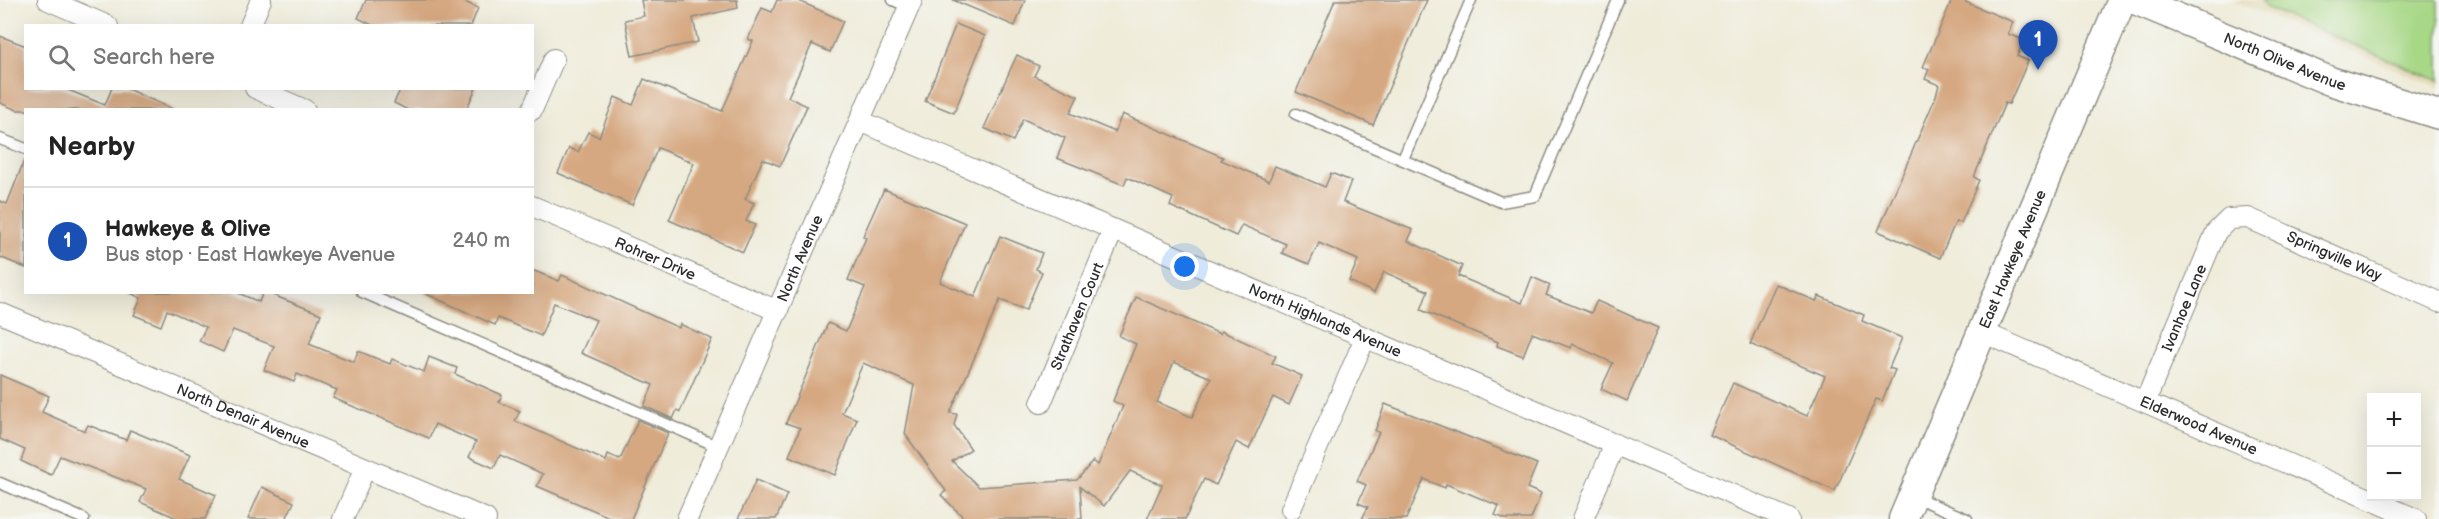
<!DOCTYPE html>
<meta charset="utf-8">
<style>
:root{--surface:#fff;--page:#f6f6f6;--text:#222;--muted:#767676;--line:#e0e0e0;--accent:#7c3aed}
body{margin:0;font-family:"Balsamiq Sans",sans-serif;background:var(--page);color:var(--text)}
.controls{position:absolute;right:18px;bottom:18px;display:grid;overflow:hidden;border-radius:0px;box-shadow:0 6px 24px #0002}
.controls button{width:54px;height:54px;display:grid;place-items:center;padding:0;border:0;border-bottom:2px solid var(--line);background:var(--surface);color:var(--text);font:30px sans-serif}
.you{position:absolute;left:1185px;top:267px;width:21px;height:21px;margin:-15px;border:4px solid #fff;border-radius:50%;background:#1a73e8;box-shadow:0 0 0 9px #1a73e833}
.badge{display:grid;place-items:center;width:39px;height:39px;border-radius:50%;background:var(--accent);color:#fff;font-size:20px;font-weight:700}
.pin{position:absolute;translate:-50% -50px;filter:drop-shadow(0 2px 3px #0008)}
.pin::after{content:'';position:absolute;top:32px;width:21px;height:18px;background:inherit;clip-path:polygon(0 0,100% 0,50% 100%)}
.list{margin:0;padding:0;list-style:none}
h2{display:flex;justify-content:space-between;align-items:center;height:78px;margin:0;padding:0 24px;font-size:26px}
h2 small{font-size:20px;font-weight:400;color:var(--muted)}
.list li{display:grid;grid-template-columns:39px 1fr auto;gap:18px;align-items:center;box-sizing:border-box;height:108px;padding:0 24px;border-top:2px solid var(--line)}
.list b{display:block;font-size:22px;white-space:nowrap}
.list p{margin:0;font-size:20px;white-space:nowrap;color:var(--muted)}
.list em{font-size:20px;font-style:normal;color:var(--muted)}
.icon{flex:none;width:33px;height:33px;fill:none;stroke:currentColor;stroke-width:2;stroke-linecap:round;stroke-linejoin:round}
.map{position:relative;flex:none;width:2439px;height:519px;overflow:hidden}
.search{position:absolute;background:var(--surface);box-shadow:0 6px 24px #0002;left:24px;top:24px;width:510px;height:66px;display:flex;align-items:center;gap:15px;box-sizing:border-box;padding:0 21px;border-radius:0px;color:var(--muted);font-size:22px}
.panel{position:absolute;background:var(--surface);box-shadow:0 6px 24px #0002;left:24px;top:108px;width:510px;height:186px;border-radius:0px}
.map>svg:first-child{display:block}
.built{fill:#e4dbba}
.green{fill:#a7d886;stroke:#698258;stroke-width:1.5}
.building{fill:#d6a881;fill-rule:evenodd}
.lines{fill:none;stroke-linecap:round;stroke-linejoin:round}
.lane-casing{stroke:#8d8c82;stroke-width:13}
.street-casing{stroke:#8d8c82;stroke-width:22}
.secondary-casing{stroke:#8d8c82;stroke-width:31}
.lane{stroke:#fff;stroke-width:10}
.street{stroke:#fff;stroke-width:20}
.secondary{stroke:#fff;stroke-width:28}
.labels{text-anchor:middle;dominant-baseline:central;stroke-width:6;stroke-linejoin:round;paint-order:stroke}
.street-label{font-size:15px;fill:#2b2b2b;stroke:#f6f6f2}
</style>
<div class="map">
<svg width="2439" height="519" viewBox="0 0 2439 519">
<rect width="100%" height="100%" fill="#f6f6f2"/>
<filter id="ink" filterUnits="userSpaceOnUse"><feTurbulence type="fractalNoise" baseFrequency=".0167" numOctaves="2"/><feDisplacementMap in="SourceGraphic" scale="12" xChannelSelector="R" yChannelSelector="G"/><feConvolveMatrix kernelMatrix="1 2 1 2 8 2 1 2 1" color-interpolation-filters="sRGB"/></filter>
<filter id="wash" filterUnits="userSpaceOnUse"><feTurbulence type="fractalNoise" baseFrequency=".008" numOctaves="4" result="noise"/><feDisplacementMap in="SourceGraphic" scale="24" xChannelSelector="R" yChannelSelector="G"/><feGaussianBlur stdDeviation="1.35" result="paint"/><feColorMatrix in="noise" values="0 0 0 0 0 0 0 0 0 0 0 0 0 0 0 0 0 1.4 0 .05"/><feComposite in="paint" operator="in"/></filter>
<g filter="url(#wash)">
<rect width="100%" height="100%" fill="#efecda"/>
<polygon class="built" points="2232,0 2439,0 2439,88"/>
<polygon class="green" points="2262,0 2439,0 2439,81 2265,7"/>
<g id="blocks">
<g class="building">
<polygon points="366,0 460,0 478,8 471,26 374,26 358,18"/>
<polygon points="641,0 737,0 738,8 693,18 698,42 632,56 625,20 644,16"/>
<polygon points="777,0 797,0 843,21 830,52 812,44 788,97 807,106 780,166 763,159 745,199 754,203 746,221 755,225 743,252 669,220 694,163 658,148 632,205 558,173 569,148 578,152 588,132 599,137 615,97 633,105 644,79 722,111 753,41 748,39 762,8 772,12"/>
<polygon points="953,0 1025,0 1015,26"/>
<polygon points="1335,0 1427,0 1373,125 1296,92"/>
<polygon points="1952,0 1961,0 2013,22 2008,34 2024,40 2017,56 2028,61 2009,104 2005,103 1974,177 1979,180 1961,223 1956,221 1940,258 1878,231 1936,96 1939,85 1925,79 1929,69 1923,67"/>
<polygon points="956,24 985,36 954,113 925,101"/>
<polygon points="0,36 26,46 26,88 63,88 105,105 112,88 125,88 175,110 17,110 0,103"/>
<polygon points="1017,55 1039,66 1034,76 1078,96 1070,113 1115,132 1122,114 1223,157 1221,160 1269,181 1275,166 1325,187 1331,173 1351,181 1343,202 1413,230 1408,241 1462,266 1458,276 1522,303 1532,277 1550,285 1546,295 1591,313 1597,301 1658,328 1627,401 1601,389 1613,363 1572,344 1571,348 1532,333 1523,356 1497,346 1498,342 1421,310 1428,291 1384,272 1374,293 1349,281 1358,260 1319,243 1309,264 1282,253 1286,244 1242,225 1236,236 1170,206 1173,198 1127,177 1124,185 1057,158 1065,138 1023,119 1013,141 984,128"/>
<polygon points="401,88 476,88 466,110 408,110 394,103"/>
<polygon points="24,161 26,161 26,268 0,257 0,201 7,204"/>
<path d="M 884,189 L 965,223 L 940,282 L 975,297 L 1000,236 L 1042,253 L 1036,269 L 1042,272 L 1026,310 L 1000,300 L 950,413 L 957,414 L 954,425 L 971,449 L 952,461 L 979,487 L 1077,480 L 1093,461 L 1098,465 L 1123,406 L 1113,401 L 1136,344 L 1119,336 L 1136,297 L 1220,334 L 1221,331 L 1276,356 L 1272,363 L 1302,376 L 1289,405 L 1273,397 L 1249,449 L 1236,442 L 1216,485 L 1204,479 L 1185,519 L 1147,519 L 1162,485 L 1130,471 L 1104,506 L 1080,487 L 1082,519 L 965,519 L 941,495 L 946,491 L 905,434 L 914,385 L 863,363 L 842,413 L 857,419 L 835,475 L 789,456 L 800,428 L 786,423 L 828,323 L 846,331 L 865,287 L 848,280 L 866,238 L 863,236 ZM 1174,362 L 1211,378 L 1192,417 L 1157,402 Z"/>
<polygon points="532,270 559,281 562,275 679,328 680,324 712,339 680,412 677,410 673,419 644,406 653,385 581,353 596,320 554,303 541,336 498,318 495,325 422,292 532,292"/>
<polygon points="1776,284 1816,301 1819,296 1864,315 1862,321 1902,338 1889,368 1895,370 1882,401 1876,399 1835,491 1710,435 1733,383 1807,416 1825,376 1750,344"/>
<polygon points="128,292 236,292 259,302 263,292 265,292 321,314 309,344 354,362 358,351 390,364 392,359 424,372 429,357 457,368 455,374 502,395 499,402 520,411 515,421 606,461 608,455 620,460 638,420 668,433 631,519 614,519 537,486 543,474 500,455 494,468 469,457 476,442 435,424 429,438 333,398 337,390 297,374 294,382 264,370 274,346 233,330 223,352 199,341 206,327 167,310 161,326 134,315 141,298"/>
<polygon points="0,375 49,396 42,412 85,431 88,425 126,440 130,430 190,455 179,479 216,495 205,519 179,519 140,502 146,489 60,456 51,475 21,461 25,450 0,439"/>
<polygon points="1385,404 1537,464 1527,488 1541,494 1531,519 1506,519 1495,515 1499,506 1446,484 1445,488 1424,479 1406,519 1362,519 1368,507 1358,503 1366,485 1357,481 1379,432 1375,431"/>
<polygon points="756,480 787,494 776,519 738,519"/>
<polygon points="262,487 294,502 286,519 248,519"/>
</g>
</g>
</g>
<g filter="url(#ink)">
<use href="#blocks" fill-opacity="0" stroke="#8d8c82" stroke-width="1.5"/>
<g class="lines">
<g class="lane-casing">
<g id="lane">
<polyline points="893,0 909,7"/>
<polyline points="1296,114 1501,202 1535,196 1618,0"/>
<polyline points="0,139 26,149"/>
<polyline points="1403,159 1471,0"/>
<polyline points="362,292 719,447"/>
<polyline points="0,483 84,519"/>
<polyline points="1913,496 1967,519"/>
</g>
</g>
<g class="street-casing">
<g id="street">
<polyline points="48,0 108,26"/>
<polyline points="250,26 261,0"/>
<polyline points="255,88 305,110"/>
<polyline points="532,110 554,59"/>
<path id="s1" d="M 860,121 L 1789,519"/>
<path id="s2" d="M 532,206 L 778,311"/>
<path id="s3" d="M 0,313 L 486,519"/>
<path id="s4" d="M 1982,332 L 2416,519"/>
<path id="s5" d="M 2145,402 L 2216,232 L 2229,219 L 2248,218 L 2439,302"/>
<path id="s6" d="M 1041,403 L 1113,230"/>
<polyline points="1291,509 1365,338"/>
<polyline points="343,519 365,468"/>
<path id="s7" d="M 687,519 L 912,0"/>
<polyline points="1583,519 1615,444"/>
</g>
</g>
<g class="secondary-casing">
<g id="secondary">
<path id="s8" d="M 2135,0 L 2330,81 L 2439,115"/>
<path id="s9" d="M 1903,519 L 2122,0"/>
</g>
</g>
<use href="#lane" class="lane"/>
<use href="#street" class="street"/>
<use href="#secondary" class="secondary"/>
</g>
</g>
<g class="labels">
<g class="street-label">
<text stroke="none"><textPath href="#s8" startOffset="162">North Olive Avenue</textPath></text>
<text stroke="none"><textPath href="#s5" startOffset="316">Springville Way</textPath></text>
<text stroke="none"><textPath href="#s2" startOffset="134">Rohrer Drive</textPath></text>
<text stroke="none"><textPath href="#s9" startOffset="282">East Hawkeye Avenue</textPath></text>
<text stroke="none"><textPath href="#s7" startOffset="284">North Avenue</textPath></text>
<text stroke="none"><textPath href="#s5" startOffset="102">Ivanhoe Lane</textPath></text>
<text stroke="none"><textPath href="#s6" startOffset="94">Strathaven Court</textPath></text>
<text stroke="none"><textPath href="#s1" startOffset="506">North Highlands Avenue</textPath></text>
<text stroke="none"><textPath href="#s3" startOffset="264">North Denair Avenue</textPath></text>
<text stroke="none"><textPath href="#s4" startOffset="236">Elderwood Avenue</textPath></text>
</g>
</g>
</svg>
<div class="controls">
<button>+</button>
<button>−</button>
</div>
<div class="you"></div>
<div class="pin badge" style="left:2038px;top:70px;background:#1a4fb4">1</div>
<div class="search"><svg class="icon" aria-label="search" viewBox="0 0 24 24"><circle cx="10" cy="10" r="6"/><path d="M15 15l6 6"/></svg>Search here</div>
<section class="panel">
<h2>Nearby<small></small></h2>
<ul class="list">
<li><span class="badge" style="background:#1a4fb4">1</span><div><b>Hawkeye &amp; Olive</b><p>Bus stop · East Hawkeye Avenue</p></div><em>240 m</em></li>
</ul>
</section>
</div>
